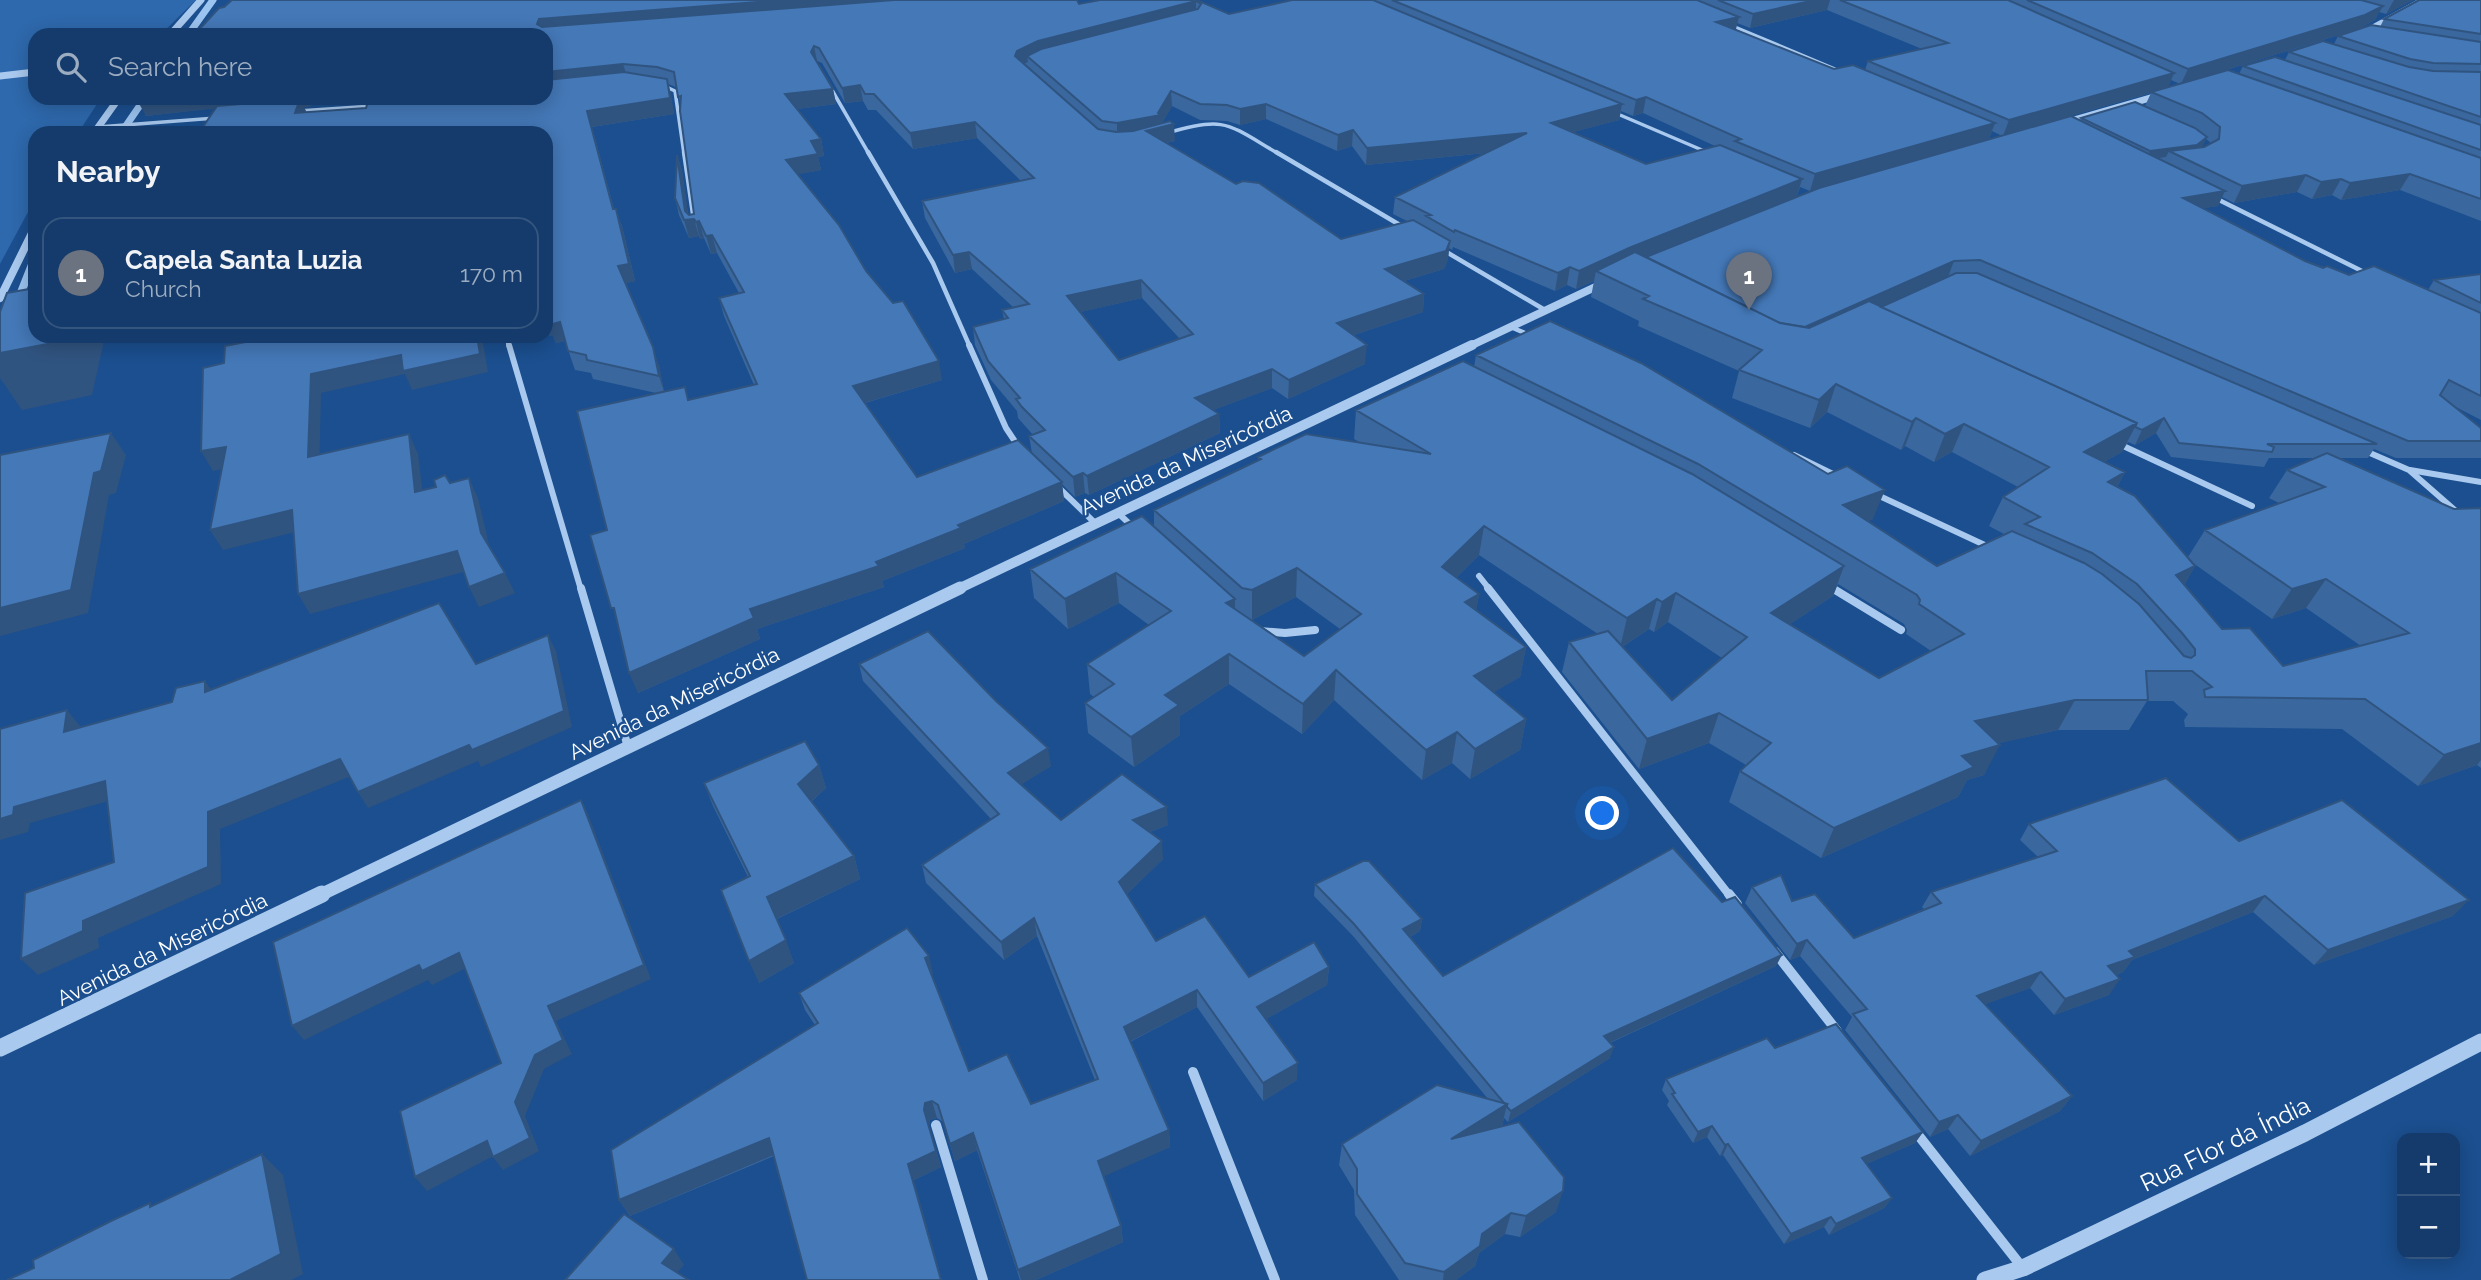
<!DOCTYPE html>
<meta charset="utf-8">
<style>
:root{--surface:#143b6b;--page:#1d4271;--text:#f1f3f6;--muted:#9dadc1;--line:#33557e;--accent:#ffd166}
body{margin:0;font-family:Raleway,sans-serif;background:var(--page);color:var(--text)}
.controls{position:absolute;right:21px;bottom:21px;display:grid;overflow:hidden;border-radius:14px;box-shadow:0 4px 18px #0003}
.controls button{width:63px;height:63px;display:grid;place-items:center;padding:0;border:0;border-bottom:2px solid var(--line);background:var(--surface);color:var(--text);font:35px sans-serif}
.you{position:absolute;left:1603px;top:814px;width:24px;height:24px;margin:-18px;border:5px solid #fff;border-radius:50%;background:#1a73e8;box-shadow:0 0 0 10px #1a73e833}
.badge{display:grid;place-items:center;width:46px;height:46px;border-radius:50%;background:var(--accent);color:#fff;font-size:23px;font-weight:700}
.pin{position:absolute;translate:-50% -58px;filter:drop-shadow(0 2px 4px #0008)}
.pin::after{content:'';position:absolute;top:37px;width:24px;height:21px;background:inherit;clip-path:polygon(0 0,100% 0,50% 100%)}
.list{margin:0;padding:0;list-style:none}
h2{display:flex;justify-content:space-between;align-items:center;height:91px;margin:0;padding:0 28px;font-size:30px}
h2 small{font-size:23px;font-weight:400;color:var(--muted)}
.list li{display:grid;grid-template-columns:46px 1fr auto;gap:21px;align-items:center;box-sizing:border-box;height:112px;margin:0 14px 14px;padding:0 14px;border:2px solid var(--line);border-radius:21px}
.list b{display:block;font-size:26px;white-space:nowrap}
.list p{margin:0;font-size:23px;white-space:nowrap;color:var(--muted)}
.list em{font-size:23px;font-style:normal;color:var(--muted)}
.icon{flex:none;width:38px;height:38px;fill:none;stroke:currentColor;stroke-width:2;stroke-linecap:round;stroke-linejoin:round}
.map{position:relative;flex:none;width:2481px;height:1280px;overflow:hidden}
.search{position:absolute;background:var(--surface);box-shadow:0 4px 18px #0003;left:28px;top:28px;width:525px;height:77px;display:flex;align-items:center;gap:18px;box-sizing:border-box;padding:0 24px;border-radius:21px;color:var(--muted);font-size:26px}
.panel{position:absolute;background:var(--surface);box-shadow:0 4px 18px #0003;left:28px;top:126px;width:525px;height:217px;border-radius:21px}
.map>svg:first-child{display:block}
.green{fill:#2e69ad}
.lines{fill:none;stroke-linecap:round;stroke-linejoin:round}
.stream-far1{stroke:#9cc4f0;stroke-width:7}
.stream{stroke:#9cc4f0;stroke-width:8}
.minor-far4{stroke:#a9c9ee;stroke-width:3.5}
.minor-far3{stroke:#a9c9ee;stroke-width:4.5}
.minor-far2{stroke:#a9c9ee;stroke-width:6}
.minor-far1{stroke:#a9c9ee;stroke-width:8}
.minor{stroke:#a9c9ee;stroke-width:10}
.tertiary-far4{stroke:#a9c9ee;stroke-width:7}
.tertiary-far3{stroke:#a9c9ee;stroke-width:8}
.tertiary-far2{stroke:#a9c9ee;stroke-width:10}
.tertiary-far1{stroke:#a9c9ee;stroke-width:13}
.tertiary{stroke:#a9c9ee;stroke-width:17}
.wall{fill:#3a679d;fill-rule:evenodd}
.shaded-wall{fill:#305480}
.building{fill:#4478b7;stroke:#305480;stroke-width:2;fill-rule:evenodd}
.labels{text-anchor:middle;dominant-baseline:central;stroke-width:5;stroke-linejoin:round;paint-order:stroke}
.street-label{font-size:21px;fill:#fff;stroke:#1b4f8f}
.near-street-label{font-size:24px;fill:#fff;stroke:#1b4f8f}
</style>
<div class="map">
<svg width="2481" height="1280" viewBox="0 0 2481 1280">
<rect width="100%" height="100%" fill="#1b4f8f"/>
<polygon class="green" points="0,0 196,0 160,35 35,35 35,98 101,98 78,133 35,133 35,199 0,264"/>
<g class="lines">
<g class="stream-far1">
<polyline points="188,35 213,0"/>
<polyline points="121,133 145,98"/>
</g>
<polyline class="stream" points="16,305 35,257"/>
<g class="minor-far4">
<polyline points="1730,25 1842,72"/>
<polyline points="662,85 675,91 684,154"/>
<polyline points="829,85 869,154"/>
<polyline points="298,111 373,106"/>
<polyline points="1613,112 1709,153"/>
<polyline points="98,127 216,118"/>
<path d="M 1168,133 C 1226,115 1229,125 1279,154"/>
</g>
<g class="minor-far3">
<polyline points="684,152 694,221"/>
<polyline points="868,152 933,263 970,347"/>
<polyline points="1276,152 1405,228"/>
<polyline points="2213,197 2368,274"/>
<polyline points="1443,250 1545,310"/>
<polyline points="1513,328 1532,336"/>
<polyline points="508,342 509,347"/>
</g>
<g class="minor-far2">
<polyline points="509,345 581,590"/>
<polyline points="969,345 1006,428 1020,449"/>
<polyline points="2119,444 2252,506"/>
<polyline points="2363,450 2409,470 2457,512"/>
<polyline points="1794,455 1837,476"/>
<polyline points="2410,470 2481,482"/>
<polyline points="1058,487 1095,523"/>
<polyline points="1873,493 1989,547"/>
<polyline points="1118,513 1135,529"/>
<polyline points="1479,576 1490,590"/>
<polyline points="1829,586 1835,590"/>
</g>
<g class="minor-far1">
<polyline points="581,588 628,747"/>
<polyline points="1488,588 1730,896"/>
<polyline points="1832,588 1901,630"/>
<polyline points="1259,631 1285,633 1315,630"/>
</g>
<g class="minor">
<polyline points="1729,894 1737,904"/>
<polyline points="1775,952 1837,1031"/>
<polyline points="1193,1072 1275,1280"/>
<polyline points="936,1125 983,1280"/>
<polyline points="1915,1131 2022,1267"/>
</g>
<g class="tertiary-far4">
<polyline points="2362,34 2424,0"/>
<polyline points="170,35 201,0"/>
<polyline points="0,76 35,72"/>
<polyline points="2060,124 2164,94"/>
<polyline points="94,133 119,98"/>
</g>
<g class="tertiary-far3">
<polyline points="0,298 35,227"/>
<polyline points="1468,347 1608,281"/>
</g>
<polyline class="tertiary-far2" points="956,590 1472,345"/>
<polyline class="tertiary-far1" points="318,896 960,588"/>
<g class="tertiary">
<polyline points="0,1048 322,894"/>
<polyline points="1985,1280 2023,1268 2305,1133 2481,1042"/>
</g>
</g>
<g class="wall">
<path d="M 1197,0 L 1229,14 L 1292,0 L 2413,0 L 2386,14 L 2379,12 L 2375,20 L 2358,29 L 2207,76 L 2239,74 L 2243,66 L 2285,60 L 2289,52 L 2334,44 L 2338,36 L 2380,27 L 2384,19 L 2481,0 L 2481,221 L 2400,190 L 2341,200 L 2332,195 L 2312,199 L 2297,192 L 2234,203 L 2222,197 L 2218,206 L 2203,208 L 2305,261 L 2349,275 L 2428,290 L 2434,280 L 2481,274 L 2481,420 L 2450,404 L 2481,428 L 2481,458 L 2396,458 L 2374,449 L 2368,458 L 2340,458 L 2454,509 L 2481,508 L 2481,768 L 2477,765 L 2418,786 L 2342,729 L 2185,727 L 2184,720 L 2188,714 L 2173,701 L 2147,701 L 2129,730 L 2058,730 L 1998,743 L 1984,775 L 1967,780 L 1958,797 L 1821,858 L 1729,802 L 1740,771 L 1746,765 L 1709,743 L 1639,769 L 1562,672 L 1569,642 L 1598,634 L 1479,555 L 1456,578 L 1479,594 L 1476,610 L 1526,647 L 1520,677 L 1493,692 L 1526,719 L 1520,750 L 1470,779 L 1452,763 L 1422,780 L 1334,700 L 1302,734 L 1229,684 L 1180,716 L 1180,735 L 1134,767 L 1088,733 L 1085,703 L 1094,697 L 1090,694 L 1087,664 L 1149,625 L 1119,603 L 1068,629 L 1034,598 L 1030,569 L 1154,526 L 1154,510 L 1258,460 L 1258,457 L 1361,443 L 1354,439 L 1356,410 L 1474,367 L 1476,355 L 1873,519 L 1868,521 L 1937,566 L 2004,534 L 1989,526 L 2003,497 L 2018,487 L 1952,452 L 1934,462 L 1905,446 L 1901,450 L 1827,412 L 1810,428 L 1732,398 L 1739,371 L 1638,326 L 1639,321 L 1591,297 L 1594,281 L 1576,289 L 1567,285 L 1555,291 L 1453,247 L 1452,250 L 1449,248 L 1448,259 L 1444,269 L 1404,281 L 1424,294 L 1423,312 L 1354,335 L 1365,364 L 1288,399 L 1272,388 L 1213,410 L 1219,414 L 1220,433 L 1089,495 L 1085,493 L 1075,497 L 1062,484 L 1064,501 L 964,544 L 965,548 L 882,581 L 884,587 L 757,629 L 760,639 L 638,693 L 607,530 L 656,393 L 593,379 L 591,373 L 575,370 L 565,341 L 556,343 L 553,335 L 549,336 L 546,133 L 215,108 L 146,116 L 139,98 L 314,98 L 311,106 L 304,107 L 306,113 L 546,98 L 546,35 L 224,7 L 1079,4 ZM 1827,10 L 1922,49 L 1868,61 L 1865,70 L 1834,69 L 1736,30 L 1737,23 L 1750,28 ZM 817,61 L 822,63 L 845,103 L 863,101 L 868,110 L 876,110 L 913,149 L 977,138 L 1021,181 L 922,201 L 925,218 L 955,273 L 972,269 L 1014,308 L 1002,310 L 1004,319 L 973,327 L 975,345 L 991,380 L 1017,411 L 1018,418 L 1033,435 L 1029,436 L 1032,453 L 917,477 L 865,403 L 942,380 L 798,174 L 821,170 L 818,157 L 824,156 L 821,139 L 797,109 L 836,104 L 833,89 L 817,62 ZM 2171,80 L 2180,84 L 2168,87 ZM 668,84 L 676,87 L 681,105 L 694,214 L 689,215 L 688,215 L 682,171 L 677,155 L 675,198 L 679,215 L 689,238 L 699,236 L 700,239 L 704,238 L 711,254 L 717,253 L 739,293 L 719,298 L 724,316 L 754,385 L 689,400 L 664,391 L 659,366 L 626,283 L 635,281 L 622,226 L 614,209 L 592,127 L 674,114 ZM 2151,93 L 2145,106 L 2081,118 L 2080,120 L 2035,126 ZM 1172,106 L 1200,120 L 1227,121 L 1240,125 L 1266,119 L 1337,151 L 1352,146 L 1366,165 L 1486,153 L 1395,197 L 1393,214 L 1407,221 L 1341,239 L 1236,184 L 1166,143 L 1175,141 L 1162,123 ZM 1621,111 L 1633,116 L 1643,113 L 1715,146 L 1646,164 L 1573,132 L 1619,120 ZM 1992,131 L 2002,136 L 1989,139 ZM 2206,139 L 2211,143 L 2204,147 L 2201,147 ZM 1800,187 L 1810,191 L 1816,189 L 1702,235 L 1797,196 ZM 1142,298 L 1180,339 L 1119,360 L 1080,312 ZM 2156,433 L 2171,457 L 2264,467 L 2269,458 L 2314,458 L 2287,470 L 2269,498 L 2279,503 L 2205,530 L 2188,557 L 2117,487 L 2125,472 L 2104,462 L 2122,452 L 2128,442 L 2135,445 ZM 2193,563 L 2272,619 L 2306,608 L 2361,646 L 2283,666 L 2222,629 L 2184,585 L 2195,566 ZM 1838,584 L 1904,624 L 1907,630 L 1906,634 L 1931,651 L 1879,678 L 1790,624 L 1833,596 ZM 1296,597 L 1340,629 L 1304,656 L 1252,620 ZM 1668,622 L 1722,658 L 1672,700 L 1622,647 L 1649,629 L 1654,632 Z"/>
<polygon points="859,664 1051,766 1021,784 1061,820 1168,825 1150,832 1163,859 1127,894 1156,941 1249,977 1329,967 1327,985 1266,1019 1297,1080 1263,1101 1197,1007 1130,1042 1169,1130 1170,1147 1103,1176 1121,1226 1123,1242 1036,1280 1020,1280 977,1150 955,1161 943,1122 937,1118 930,1120 929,1127 941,1167 914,1180 774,1156 630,1216 619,1200 815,1025 805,1010 799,993 933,973 931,975 969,1071 1031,1104 1095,1080 1037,936 1004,960 926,883 922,865 991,819 863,681"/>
<polygon points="819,765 826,788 811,802 854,856 860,879 777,919 794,963 759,983 748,877 713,806 704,783"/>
<polygon points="2029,824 2239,841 2453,916 2314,965 2253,912 2132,960 2123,972 2116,975 2109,995 2054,1015 2030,988 1985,1004 2072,1096 2060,1111 1970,1156 1948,1129 1930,1137 1845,1030 1852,1017 1800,956 1790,960 1745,903 1752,887 1792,901 1854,938 1924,909 1922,907 1931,892 2038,857 2020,840"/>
<polygon points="1315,884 1422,919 1420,931 1410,937 1443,976 1776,966 1610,1043 1610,1058 1508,1122 1504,1118 1502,1126 1500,1127 1556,1212 1520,1237 1505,1234 1479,1253 1475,1266 1456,1280 1399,1280 1355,1215 1354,1190 1339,1165 1342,1144 1488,1099 1353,936 1314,896"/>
<polygon points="1775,1048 1923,1132 1915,1143 1866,1164 1892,1198 1884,1208 1829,1235 1824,1227 1784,1244 1723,1155 1720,1156 1707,1137 1693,1143 1667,1105 1669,1101 1662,1090 1666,1079"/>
</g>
<g class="shaded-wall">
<polygon points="782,0 964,0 544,33 537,24 539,19"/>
<polygon points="1815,0 1830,0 1827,10 1750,28 1753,14"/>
<polygon points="2394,0 2413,0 2386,14"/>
<polygon points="1196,1 1196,15 1027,56 1028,62 1019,66 1015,56 1017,51 1038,41"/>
<polygon points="2383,6 2375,20 2358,29 2181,84 2188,69"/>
<polygon points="1739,17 1735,32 1716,22"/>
<polygon points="814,46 817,61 814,67 811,52"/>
<polygon points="623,64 628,79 546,88 546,72"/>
<polygon points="2174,73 2168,88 2003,136 2009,120"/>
<polygon points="667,79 671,94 674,114 592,127 619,227 587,111"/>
<polygon points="860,85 863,101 845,103 842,88"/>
<polygon points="833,89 836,104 789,110 785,94"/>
<polygon points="1171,91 1172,106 1161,125 1174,124 1175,141 1146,147 1117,140 1117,123 1158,113"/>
<polygon points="1646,97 1643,113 1633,116 1636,100"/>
<polygon points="159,98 314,98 311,106 304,107 308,115 228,107 146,116 137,100"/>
<polygon points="1266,104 1266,119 1240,125 1240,109"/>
<polygon points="1622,104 1619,120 1548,139 1551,123"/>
<polygon points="975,122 977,138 913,149 910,133"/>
<polygon points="1995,123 1989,139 1810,191 1815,174"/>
<polygon points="1353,130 1352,146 1337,151 1338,135"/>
<polygon points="1527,133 1525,149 1366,165 1367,148"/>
<polygon points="2207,137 2203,146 2193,154 2169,151 2166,157 2146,160 2150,151"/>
<polygon points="821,139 824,156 818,157 821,170 790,176 786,160 811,141"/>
<polygon points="677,155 682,171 689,220 694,219 699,236 689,238 684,220 685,211"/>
<polygon points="2410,174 2400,190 2341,200 2350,183"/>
<polygon points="2306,175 2297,192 2234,203 2242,186"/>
<polygon points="1802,179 1797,196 1625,266 1596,271 1594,281 1576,289 1579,271 1629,248"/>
<polygon points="2341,179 2332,195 2312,199 2321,182"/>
<polygon points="2225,191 2218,206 2176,213 2183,198"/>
<polygon points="616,209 622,226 635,281 624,284 618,266"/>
<polygon points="699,221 704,238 700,239 696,222"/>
<polygon points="712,235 717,253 711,254 706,236"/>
<polygon points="1450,241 1448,259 1444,269 1384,287 1385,269"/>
<polygon points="969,252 972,269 955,273 953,255"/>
<polygon points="1954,261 1948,277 1800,343 1805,327"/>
<polygon points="1570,267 1567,285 1555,291 1558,273"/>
<polygon points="1141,280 1142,298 1068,315 1067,296"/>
<polygon points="1424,294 1423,312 1336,341 1337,323"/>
<polygon points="546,317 560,322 567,341 556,343 553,335 549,336 546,328"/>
<polygon points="59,336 105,336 92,395 22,410 0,378 0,353"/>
<polygon points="477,336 485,336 482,337 488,372 412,390 405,374 321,393 319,477 308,457 311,374"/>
<polygon points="1367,345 1365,364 1288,399 1289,380"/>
<polygon points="653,347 659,366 665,395 659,376"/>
<polygon points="939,361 942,380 857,405 853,386"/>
<polygon points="1272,369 1272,388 1195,417 1195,398"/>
<polygon points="1836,384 1827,412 1810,428 1819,400"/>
<polygon points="1219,414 1220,433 1089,495 1087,476"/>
<polygon points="1916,418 1905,446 1901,450 1912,422"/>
<polygon points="2164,418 2156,433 2135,445 2142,430"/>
<polygon points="2137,423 2122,452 2070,481 2084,452"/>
<polygon points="1964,424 1952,452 1934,462 1945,434"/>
<polygon points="111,433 126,455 116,493 109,495 88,613 0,636 0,608 94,473"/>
<polygon points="409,434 418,454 425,512 415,492"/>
<polygon points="226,447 237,466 213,471 201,451"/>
<polygon points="2125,472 2109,501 2108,482"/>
<polygon points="1083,473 1085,493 1075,497 1073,477"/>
<polygon points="469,478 478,498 491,553 481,533"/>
<polygon points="1062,482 1064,501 964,544 965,548 882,581 884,587 757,629 760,639 638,693 629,673 750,609 876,562 958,525"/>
<polygon points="1885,490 1873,519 1833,534 1843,505"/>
<polygon points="292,510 303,530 223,550 210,530"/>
<polygon points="1484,526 1479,555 1438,596 1442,567"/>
<polygon points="457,551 467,571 310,614 298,594"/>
<polygon points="1844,566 1833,596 1761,643 1771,613"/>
<polygon points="2195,566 2178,595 2176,575"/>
<polygon points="1297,568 1296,597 1252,620 1252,590"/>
<polygon points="505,573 515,593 479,607 469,587"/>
<polygon points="1116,573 1119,603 1068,629 1065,599"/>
<polygon points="2326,579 2306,608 2272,619 2292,589"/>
<polygon points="1676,593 1668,622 1654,632 1662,602"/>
<polygon points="1479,594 1474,624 1465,602"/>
<polygon points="1235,599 1235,629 1226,603"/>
<polygon points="1657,599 1649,629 1620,648 1627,618"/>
<polygon points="548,635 556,651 572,727 481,767 478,761 368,808 358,792 469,745"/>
<polygon points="1526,647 1520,677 1469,707 1474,676"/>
<polygon points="1229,654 1229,684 1180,716 1180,735 1134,767 1131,737 1165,695"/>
<polygon points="1336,670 1334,700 1302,734 1303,704"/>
<polygon points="205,681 217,698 205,692"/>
<polygon points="2075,700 2058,730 1960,752 1975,721"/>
<polygon points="67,710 80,726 78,748 64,732"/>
<polygon points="1719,713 1709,743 1639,769 1647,739"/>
<polygon points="1526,719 1520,750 1470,779 1475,749"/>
<polygon points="1457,732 1452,763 1422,780 1426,750"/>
<polygon points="2481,743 2481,760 2477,765 2418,786 2444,755"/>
<polygon points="2000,745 1984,775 1967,780 1958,797 1821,858 1834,828 1962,756"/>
<polygon points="1048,748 1051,766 1011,791 1008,773"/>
<polygon points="340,759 351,776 220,829 221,884 98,938 99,948 38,975 21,959 83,921 208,812"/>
<polygon points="819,765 826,788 805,807 798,784"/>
<polygon points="105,781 119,798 30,823 28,832 0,840 0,819 14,807"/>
<polygon points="581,800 588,814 651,979 556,1021 572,1054 544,1069 525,1116 539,1151 503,1170 493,1157 515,1102 548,1006"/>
<polygon points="1167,807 1168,825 1134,838 1133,820"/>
<polygon points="1162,841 1163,859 1121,900 1119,882"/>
<polygon points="854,856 860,879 776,919 767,897"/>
<polygon points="2265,896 2253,912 2132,960 2123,972 2097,982 2108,966 2129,951"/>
<polygon points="2469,900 2453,916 2314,965 2328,950"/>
<polygon points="1034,918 1037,936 1004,960 1001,942"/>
<polygon points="1422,919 1420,931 1402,941 1403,929"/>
<polygon points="786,940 794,963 759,983 749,961"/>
<polygon points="1807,940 1800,956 1790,960 1797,944"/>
<polygon points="459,953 468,967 432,985 428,980 304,1040 292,1026 419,965"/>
<polygon points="1782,955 1776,966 1600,1047 1604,1036"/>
<polygon points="929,956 933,973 929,976 925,958"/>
<polygon points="1329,967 1327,985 1257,1024 1257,1007"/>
<polygon points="2041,972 2030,988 1967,1011 1977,996"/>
<polygon points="2120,979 2109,995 2054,1015 2065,999"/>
<polygon points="1197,990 1197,1007 1125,1044 1124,1027"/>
<polygon points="1614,1047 1610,1058 1508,1122 1511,1111"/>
<polygon points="1298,1063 1297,1080 1263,1101 1263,1083"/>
<polygon points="2072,1096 2060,1111 1970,1156 1981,1141"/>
<polygon points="932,1101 937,1118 930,1120 929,1127 924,1110 925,1103"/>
<polygon points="1507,1104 1502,1126 1447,1161 1451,1139"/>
<polygon points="1958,1115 1948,1129 1930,1137 1939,1122"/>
<polygon points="1712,1126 1707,1137 1693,1143 1698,1132"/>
<polygon points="1169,1130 1170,1147 1100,1178 1098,1161"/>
<polygon points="1923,1132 1915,1143 1855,1169 1862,1158"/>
<polygon points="973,1133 977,1150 955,1161 950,1144"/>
<polygon points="769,1138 776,1154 630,1216 619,1200"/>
<polygon points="487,1141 497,1154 427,1191 415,1177"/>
<polygon points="1728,1144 1723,1155 1720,1156 1725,1145"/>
<polygon points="936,1151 941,1167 914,1180 942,1280 941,1280 908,1164"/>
<polygon points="262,1154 283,1175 303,1274 291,1280 230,1280"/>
<polygon points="1563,1191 1556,1212 1520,1237 1526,1216"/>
<polygon points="1892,1198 1884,1208 1829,1235 1836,1224"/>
<polygon points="1511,1213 1505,1234 1479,1253 1475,1266 1456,1280 1443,1280 1444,1272 1482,1234"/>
<polygon points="1831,1217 1824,1227 1784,1244 1791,1234"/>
<polygon points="1121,1226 1123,1242 1036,1280 1021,1280 1018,1270"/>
<polygon points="674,1249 684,1265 672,1279 662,1263"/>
</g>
<g class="building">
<path d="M 232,0 L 782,0 L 539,19 L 537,24 L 542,27 L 894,0 L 1077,0 L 1079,4 L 1100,0 L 1197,0 L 1229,14 L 1292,0 L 1373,0 L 1622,104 L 1551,123 L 1646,164 L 1720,145 L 1802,179 L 1629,248 L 1579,271 L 1570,267 L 1558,273 L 1455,230 L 1454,232 L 1426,216 L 1431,215 L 1395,197 L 1527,133 L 1367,148 L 1353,130 L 1338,135 L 1266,104 L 1240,109 L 1227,105 L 1200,104 L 1171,91 L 1158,113 L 1161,115 L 1117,123 L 1102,121 L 1027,56 L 1041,49 L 1198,9 L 1201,4 L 1196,1 L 1038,41 L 1017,51 L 1015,56 L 1098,129 L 1116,132 L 1133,131 L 1170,121 L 1174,124 L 1146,131 L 1236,184 L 1243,181 L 1259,183 L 1341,239 L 1413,220 L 1450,241 L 1446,251 L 1385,269 L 1424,294 L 1337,323 L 1367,345 L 1289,380 L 1272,369 L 1195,398 L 1219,414 L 1087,476 L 1083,473 L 1073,477 L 1029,436 L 1045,430 L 1022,407 L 1016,399 L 1020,398 L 988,361 L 973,327 L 1008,318 L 1002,310 L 1029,304 L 969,252 L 953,255 L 922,201 L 1034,178 L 975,122 L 910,133 L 874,94 L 865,94 L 860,85 L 842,88 L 819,48 L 814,46 L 811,52 L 833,89 L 785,94 L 821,139 L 811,141 L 818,154 L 786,160 L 839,225 L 866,271 L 893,303 L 903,301 L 939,361 L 853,386 L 917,477 L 1018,440 L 1062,482 L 958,525 L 961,528 L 876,562 L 879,566 L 750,609 L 754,618 L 629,673 L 614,608 L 611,608 L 590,535 L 607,530 L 577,411 L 685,387 L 688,400 L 757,384 L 719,298 L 744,292 L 712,235 L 706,236 L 699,221 L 696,222 L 694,219 L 684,220 L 675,198 L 677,155 L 685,211 L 689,215 L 694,214 L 680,111 L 681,96 L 678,97 L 674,72 L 657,67 L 623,64 L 546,72 L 546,35 L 194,35 L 219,8 L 224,7 ZM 1141,280 L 1193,334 L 1119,360 L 1067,296 Z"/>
<polygon points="1392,0 1697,0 1739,17 1716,22 1834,69 1853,65 1995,123 1815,174 1735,141 1741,139 1646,97 1636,100"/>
<polygon points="1718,0 1815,0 1753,14"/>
<polygon points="1840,0 2008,0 2174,73 2009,120 1868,61 1948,43"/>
<polygon points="2027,0 2361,0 2383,6 2365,15 2188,69"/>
<polygon points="2419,0 2481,0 2481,34 2384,19"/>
<polygon points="2371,25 2481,42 2481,64 2433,63 2410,59 2338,36"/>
<polygon points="2323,41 2409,67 2433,71 2481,72 2481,117 2289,52"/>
<polygon points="2275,57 2481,125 2481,150 2243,66"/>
<polygon points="2228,70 2481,158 2481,199 2410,174 2350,183 2341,179 2321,182 2306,175 2242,186 2169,151 2204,147 2219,139 2220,127 2202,113 2151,92"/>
<polygon points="624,72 667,79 670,98 587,111 613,209 616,209 629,264 618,266 653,347 659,376 587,360 586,355 568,351 560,322 549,325 546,317 546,133 199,133 217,106 300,99 295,113 366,108 369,98 546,98 546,80"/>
<polygon points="139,98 159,98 137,100"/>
<polygon points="2135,102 2195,128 2207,137 2197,145 2150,151 2081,118"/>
<polygon points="2071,116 2225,191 2183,198 2305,261 2323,268 2327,266 2349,275 2374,266 2481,313 2481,396 2449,380 2440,395 2481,428 2481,441 2408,441 1980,260 1954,261 1805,327 1780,323 1646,257 1819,188"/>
<polygon points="1635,252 1780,323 1809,328 1869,301 2137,423 2084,452 2125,472 2108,482 2135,496 2195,566 2176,575 2222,629 2250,628 2283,666 2409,633 2326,579 2292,589 2205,530 2325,487 2287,470 2327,453 2454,509 2481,508 2481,743 2444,755 2365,699 2205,697 2204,690 2212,687 2192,671 2146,671 2148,700 2075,700 1975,721 2000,745 1962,756 1974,767 1834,828 1740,771 1771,743 1719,713 1647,739 1569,642 1608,631 1672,700 1747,637 1676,593 1662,602 1657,599 1627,618 1484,526 1442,567 1479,594 1465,602 1526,647 1474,676 1526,719 1475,749 1457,732 1426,750 1336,670 1303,704 1229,654 1165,695 1179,705 1131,737 1085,703 1114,684 1087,664 1171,611 1116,573 1065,599 1030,569 1142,516 1235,599 1226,603 1304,656 1361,614 1297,568 1252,590 1242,588 1154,510 1261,459 1258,457 1306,434 1431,454 1356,410 1463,361 1692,474 1844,566 1771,613 1879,678 1964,634 1919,604 1920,600 1917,595 1698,464 1476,355 1550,321 1641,363 1828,474 1847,466 1885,490 1843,505 1937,566 2012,531 2084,563 2102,574 2139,604 2184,656 2191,658 2195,655 2195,649 2182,633 2137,584 2092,553 2025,524 2040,517 2003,497 2049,467 1964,424 1945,434 1916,418 1912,422 1836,384 1819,400 1739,370 1762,350 1643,299 1649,296 1596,271"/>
<polygon points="1956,273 1977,273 2377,444 2267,444 2274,447 2272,452 2179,443 2164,418 2142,430 2135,427 2137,423 1881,307"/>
<polygon points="2481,274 2481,303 2434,280"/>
<polygon points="35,288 35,336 59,336 58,342 0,353 0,312 7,293"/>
<polygon points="276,336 477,336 480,354 403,371 401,355 311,374 308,457 409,434 415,492 436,487 434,480 445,475 450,483 469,478 481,533 505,573 469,587 457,551 298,594 292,510 210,530 226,447 201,451 203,368 224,363 225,346"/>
<polygon points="111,433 101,471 94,473 71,590 0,608 0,455"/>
<polygon points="439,603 476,664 548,635 564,711 472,750 469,745 358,792 340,759 208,812 208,867 83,921 83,931 21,959 25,893 114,862 105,781 14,807 13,815 0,819 0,729 67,710 64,732 172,702 176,688 205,681 205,692"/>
<polygon points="928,631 996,701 1048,748 1008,773 1061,820 1122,774 1167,807 1133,820 1162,841 1119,882 1156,941 1205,916 1249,977 1314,942 1329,967 1257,1007 1298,1063 1263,1083 1197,990 1124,1027 1169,1130 1098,1161 1121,1226 1018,1270 973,1133 950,1144 938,1105 932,1101 925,1103 924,1110 936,1151 908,1164 941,1280 807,1280 769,1138 619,1200 611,1150 818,1023 799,993 907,928 929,956 925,958 969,1071 1007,1054 1031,1104 1098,1079 1034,918 1001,942 922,865 999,814 859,664"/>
<polygon points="805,741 819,765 798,784 854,856 767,897 786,940 749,961 721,890 750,876 704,783"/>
<polygon points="2166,778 2239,841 2342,800 2469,900 2328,950 2265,896 2129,951 2135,957 2108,966 2120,979 2065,999 2041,972 1977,996 2072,1096 1981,1141 1958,1115 1939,1122 1853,1014 1867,1009 1807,940 1797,944 1752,887 1781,875 1792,901 1815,894 1854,938 1941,903 1931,892 2057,851 2029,824"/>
<polygon points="581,800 644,965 548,1006 563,1040 535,1055 515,1102 530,1138 493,1157 487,1141 415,1177 400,1111 501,1063 459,953 422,971 419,965 292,1026 273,942"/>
<polygon points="1673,848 1722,902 1735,897 1782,955 1604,1036 1614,1047 1511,1111 1507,1107 1507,1104 1504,1103 1354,924 1315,884 1363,861 1369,861 1422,919 1403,929 1443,976"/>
<polygon points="1836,1024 1923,1132 1862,1158 1892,1198 1836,1224 1831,1217 1791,1234 1728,1144 1725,1145 1712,1126 1698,1132 1672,1094 1675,1093 1666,1079 1767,1038 1775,1048"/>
<polygon points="1437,1085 1507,1104 1451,1139 1519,1122 1564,1177 1563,1191 1526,1216 1511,1213 1482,1234 1480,1246 1444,1272 1405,1263 1357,1194 1357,1169 1342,1144"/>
<polygon points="262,1154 281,1254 230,1280 7,1280 34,1268 33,1260 113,1220 150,1203 150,1207"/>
<polygon points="624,1214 674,1249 662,1263 689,1280 565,1280"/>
</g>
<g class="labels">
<g class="street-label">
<text transform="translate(1186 460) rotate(-25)">Avenida da Misericórdia</text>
<text transform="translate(674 703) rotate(-26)">Avenida da Misericórdia</text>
<text transform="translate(162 949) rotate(-26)">Avenida da Misericórdia</text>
</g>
<g class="near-street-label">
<text transform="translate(2225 1144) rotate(-26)">Rua Flor da Índia</text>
</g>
</g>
</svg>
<div class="controls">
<button>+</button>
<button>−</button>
</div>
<div class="you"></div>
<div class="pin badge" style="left:1749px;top:310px;background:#6b7280">1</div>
<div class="search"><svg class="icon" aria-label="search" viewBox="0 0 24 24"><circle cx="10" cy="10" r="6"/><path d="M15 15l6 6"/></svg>Search here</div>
<section class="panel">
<h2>Nearby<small></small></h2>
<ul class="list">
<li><span class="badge" style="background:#6b7280">1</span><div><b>Capela Santa Luzia</b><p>Church</p></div><em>170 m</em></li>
</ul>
</section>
</div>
